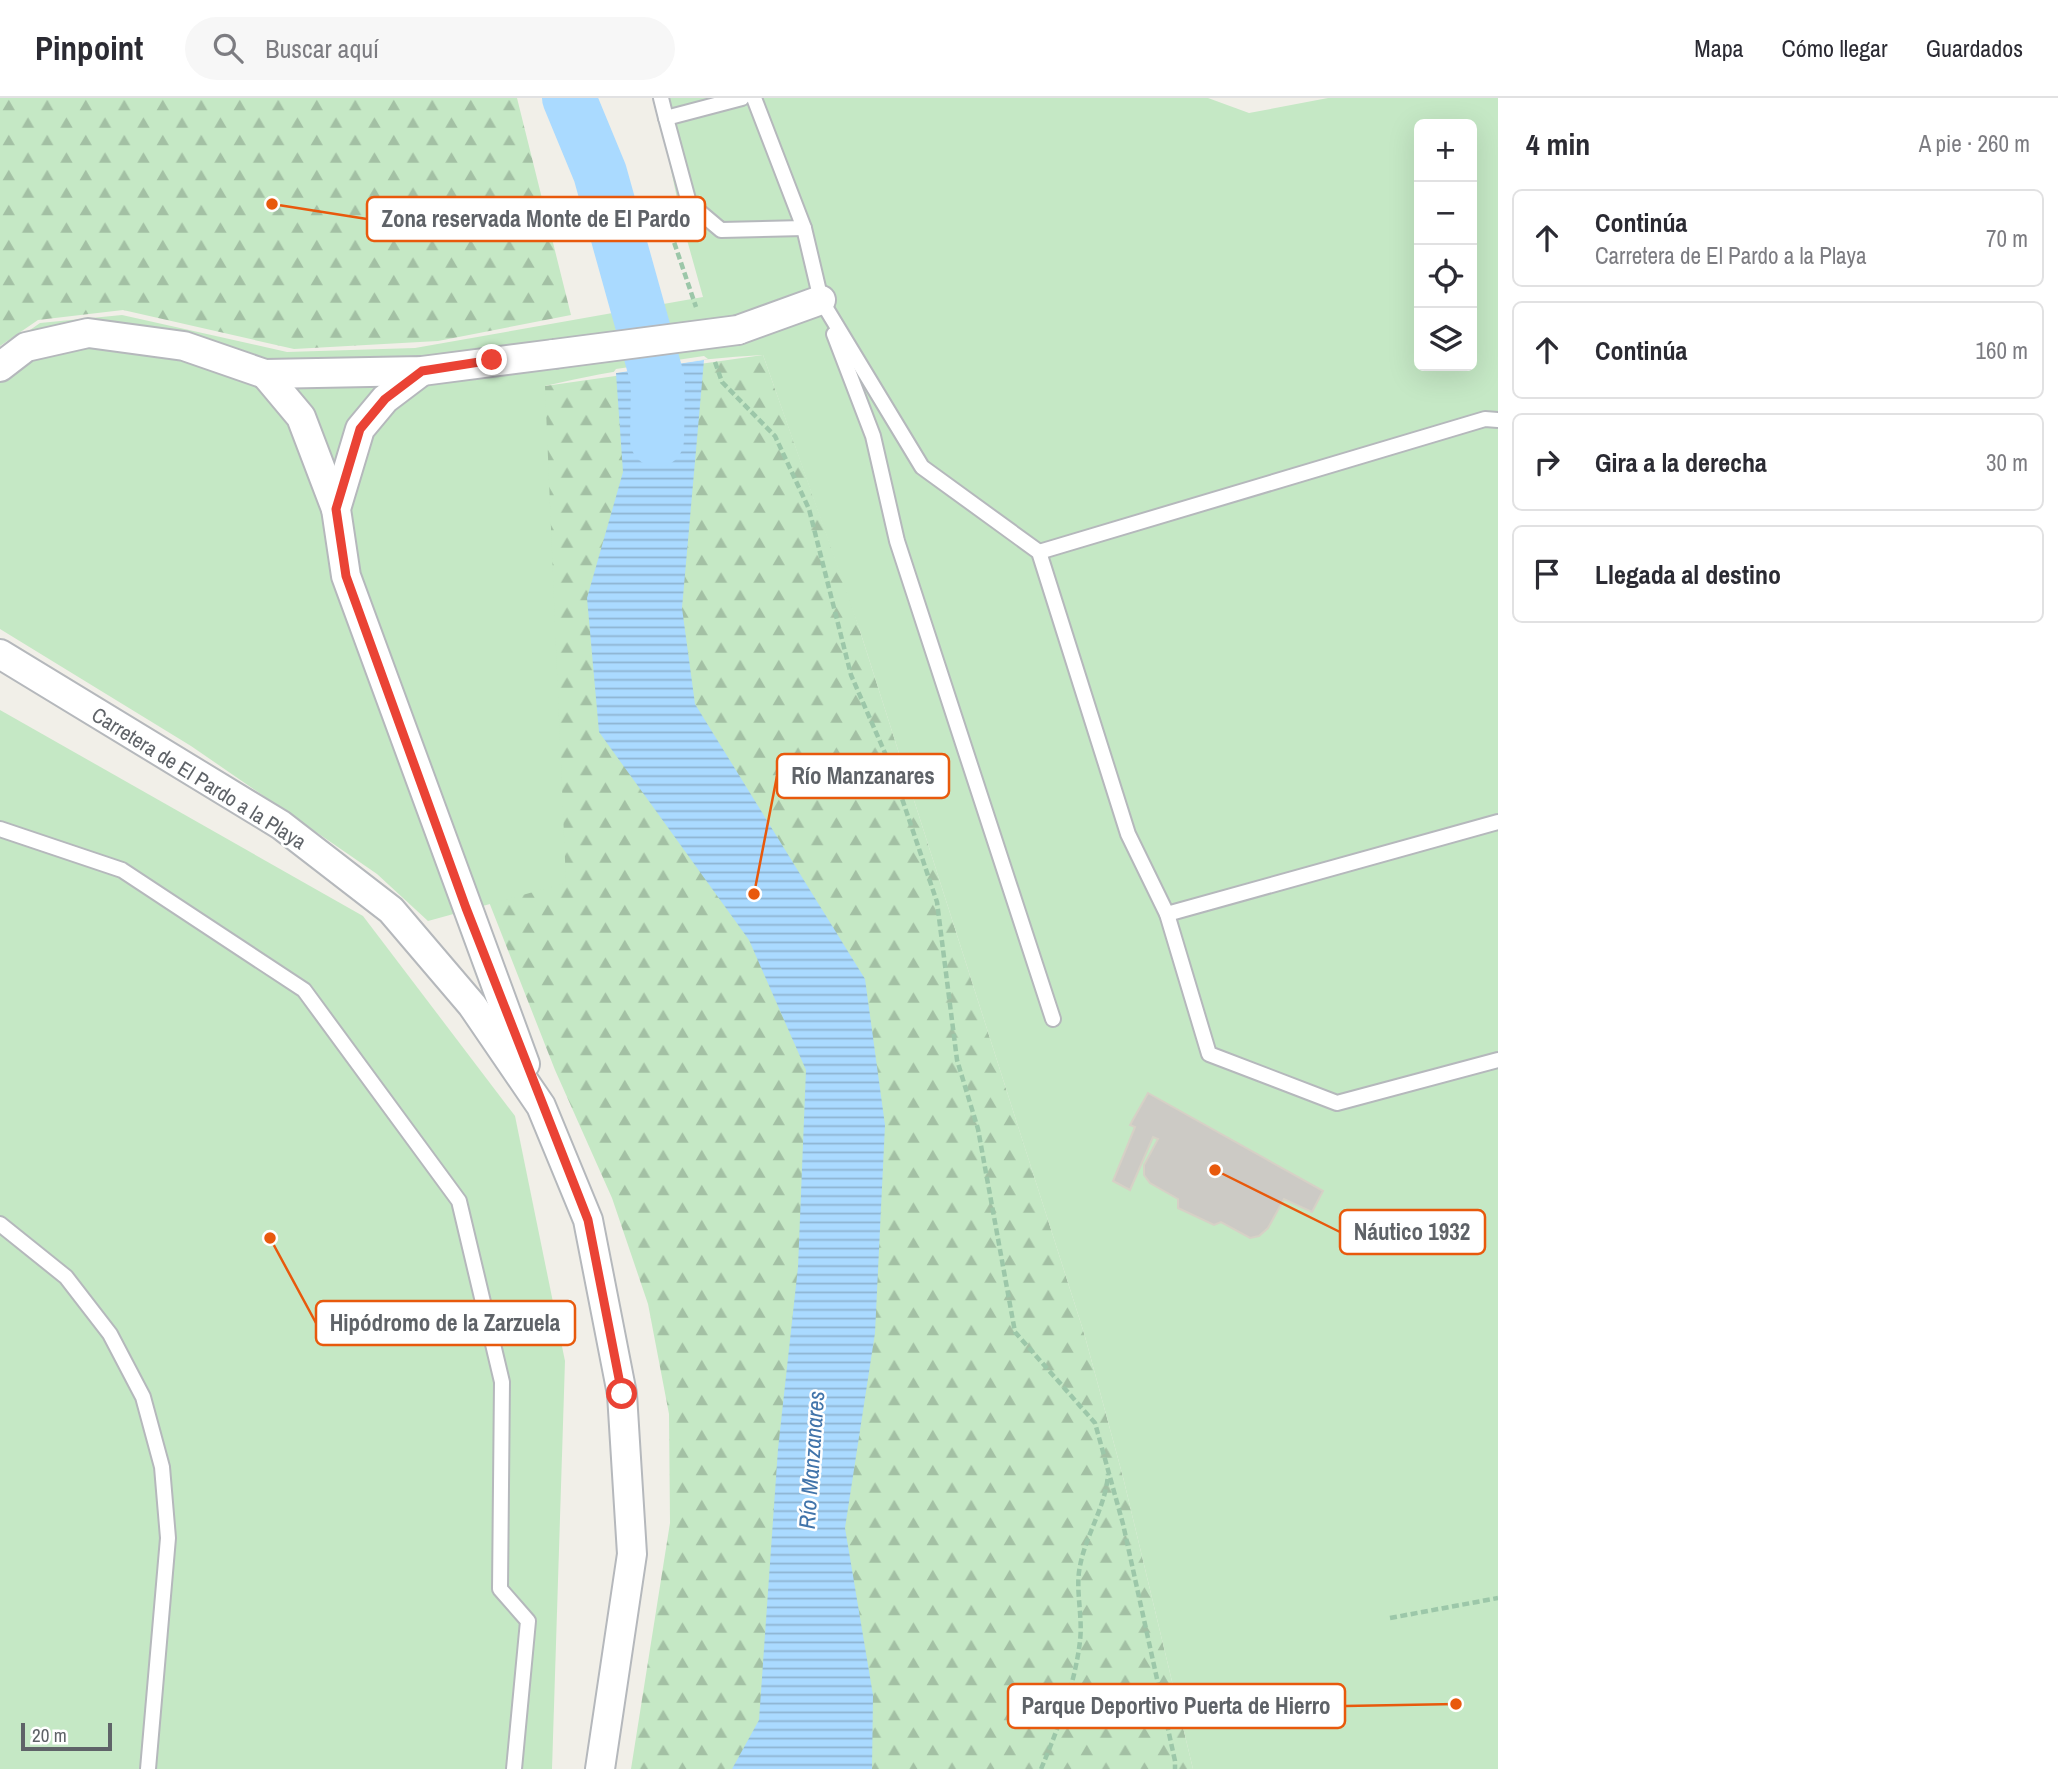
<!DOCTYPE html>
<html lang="es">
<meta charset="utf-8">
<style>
:root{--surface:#fff;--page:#f7f7f7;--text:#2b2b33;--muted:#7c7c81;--line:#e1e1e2}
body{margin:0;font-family:"Archivo Narrow",sans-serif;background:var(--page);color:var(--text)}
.controls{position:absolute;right:21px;top:21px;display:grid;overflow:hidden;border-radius:10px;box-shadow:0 7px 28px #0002}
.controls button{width:63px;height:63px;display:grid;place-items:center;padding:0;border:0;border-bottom:2px solid var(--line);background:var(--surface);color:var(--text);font:35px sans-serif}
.scale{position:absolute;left:21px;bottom:18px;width:91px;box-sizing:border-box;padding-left:7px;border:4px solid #5f6368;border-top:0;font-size:19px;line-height:24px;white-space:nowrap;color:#5f6368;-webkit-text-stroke:5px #fff;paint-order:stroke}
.stop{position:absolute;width:21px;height:21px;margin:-16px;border:5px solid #ea4335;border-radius:50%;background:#fff}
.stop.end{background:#ea4335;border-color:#fff;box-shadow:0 2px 7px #0008}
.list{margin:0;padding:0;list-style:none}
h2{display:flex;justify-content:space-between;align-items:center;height:91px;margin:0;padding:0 28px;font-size:30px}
h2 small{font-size:23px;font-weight:400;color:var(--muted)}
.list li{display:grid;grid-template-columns:46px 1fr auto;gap:21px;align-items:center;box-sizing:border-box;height:98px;margin:0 14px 14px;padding:0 14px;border:2px solid var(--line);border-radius:10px}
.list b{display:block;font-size:26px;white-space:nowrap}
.list p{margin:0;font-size:23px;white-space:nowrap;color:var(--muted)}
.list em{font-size:23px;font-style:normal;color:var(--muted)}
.icon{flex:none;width:38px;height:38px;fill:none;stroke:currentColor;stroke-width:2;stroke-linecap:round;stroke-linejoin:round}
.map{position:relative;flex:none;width:1498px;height:1671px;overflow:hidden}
header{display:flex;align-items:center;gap:42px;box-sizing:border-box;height:98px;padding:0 35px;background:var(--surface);border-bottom:2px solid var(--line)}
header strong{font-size:33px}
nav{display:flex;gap:38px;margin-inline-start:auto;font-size:24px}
.search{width:490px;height:63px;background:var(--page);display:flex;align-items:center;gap:18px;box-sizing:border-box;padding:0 24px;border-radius:38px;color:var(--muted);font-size:26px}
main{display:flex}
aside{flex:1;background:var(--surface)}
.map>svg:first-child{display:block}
.forest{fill:url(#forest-firs)}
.pitch{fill:#c5e8c5;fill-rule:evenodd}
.water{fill:url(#water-rules)}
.pier{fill:#f1efe8}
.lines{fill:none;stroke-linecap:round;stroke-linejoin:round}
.river{stroke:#aadaff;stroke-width:54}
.building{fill:#cccac5;stroke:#d6d1c6;stroke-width:2}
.lane-casing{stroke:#b5b8bc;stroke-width:18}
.street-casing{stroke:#b5b8bc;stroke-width:32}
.path{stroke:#9cc7a9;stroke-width:4.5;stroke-dasharray:7 3.5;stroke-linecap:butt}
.lane{stroke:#fff;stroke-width:14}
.street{stroke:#fff;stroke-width:28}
.street-bridge-casing{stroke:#b5b8bc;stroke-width:32;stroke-linecap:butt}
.street-bridge{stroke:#fff;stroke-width:28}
.route{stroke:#ea4335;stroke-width:9}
.labels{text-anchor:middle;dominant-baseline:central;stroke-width:5;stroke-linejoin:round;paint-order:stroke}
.street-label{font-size:21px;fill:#5f6368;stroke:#fff}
.water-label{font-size:23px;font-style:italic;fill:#4174aa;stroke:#fff}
.leader{fill:none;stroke:#e8590c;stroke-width:2.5}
.callout-dot{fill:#e8590c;stroke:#fff;stroke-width:2.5}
.callout{fill:#fff;stroke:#e8590c;stroke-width:2.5}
.callout-label{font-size:23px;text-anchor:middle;font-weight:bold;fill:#5f6368}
</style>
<header>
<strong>Pinpoint</strong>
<div class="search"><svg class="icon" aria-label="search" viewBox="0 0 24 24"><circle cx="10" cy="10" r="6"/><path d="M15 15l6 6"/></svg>Buscar aquí</div>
<nav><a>Mapa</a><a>Cómo llegar</a><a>Guardados</a></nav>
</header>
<main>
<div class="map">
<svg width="1498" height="1671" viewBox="0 0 1498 1671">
<defs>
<pattern id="forest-firs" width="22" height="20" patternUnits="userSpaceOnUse" patternTransform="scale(1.75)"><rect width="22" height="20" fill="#c5e8c5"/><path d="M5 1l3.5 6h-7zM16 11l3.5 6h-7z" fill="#a3c0a4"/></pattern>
<pattern id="water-rules" width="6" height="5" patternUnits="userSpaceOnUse" patternTransform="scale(1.75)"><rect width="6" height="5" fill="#aadaff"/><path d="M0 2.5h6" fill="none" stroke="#8eb4d2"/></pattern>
</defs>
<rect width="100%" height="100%" fill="#f1efe8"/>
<g class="forest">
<polygon points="0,0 517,0 571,217 438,243 294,251 123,212 38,222 0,248"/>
<polygon points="763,257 853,511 1084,1235 1123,1379 1193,1671 631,1671 670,1425 669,1316 648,1206 612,1100 555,972 489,804 545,288"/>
</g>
<g class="pitch">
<path d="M 656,0 L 1208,0 L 1249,15 L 1328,0 L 1498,0 L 1498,1671 L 1193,1671 L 1123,1379 L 1084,1235 L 860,533 L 763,257 C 690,261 616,271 545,288 L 566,785 L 428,823 L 377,776 L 191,648 L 0,531 L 0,253 L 40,225 L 122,217 L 287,254 L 415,250 L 703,199 L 682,124 ZM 1419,26 L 1472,26 L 1472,268 L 1419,268 Z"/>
<polygon points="0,612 363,818 515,1018 565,1263 552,1671 0,1671"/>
</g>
<polygon class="water" points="704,262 682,510 695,606 865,881 885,1027 875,1235 845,1430 873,1597 872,1671 732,1671 759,1622 778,1351 798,1169 806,972 749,842 599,634 587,500 623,374 616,275"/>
<polygon class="pier" points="704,258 708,261 613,275 616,271"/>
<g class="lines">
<polyline class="river" points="569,0 600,75 658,283 657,342"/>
</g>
<polygon class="building" points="1148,995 1323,1093 1312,1114 1284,1101 1268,1130 1259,1138 1250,1140 1221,1124 1214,1127 1178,1110 1178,1101 1150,1085 1144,1077 1144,1067 1158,1041 1153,1039 1130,1092 1113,1083 1135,1029 1130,1027"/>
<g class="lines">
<g class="lane-casing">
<g id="lane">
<polyline points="661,0 666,20"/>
<polyline points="742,0 666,20 689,105 721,132 804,130"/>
<polyline points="754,0 804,130 821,202 922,369 1039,454 1128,736 1167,816 1209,956 1337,1005 1498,962"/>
<polyline points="834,236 873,338 897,443 1053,921"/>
<polyline points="1039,454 1485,321 1498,322"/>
<polyline points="0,731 122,772 304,892 459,1103 502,1284 500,1491 528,1523 514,1671"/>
<polyline points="1167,816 1498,724"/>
<polyline points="0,1126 66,1179 110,1236 143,1299 162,1369 168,1440 148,1671"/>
</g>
</g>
<g class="street-casing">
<g id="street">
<polyline points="738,232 821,202"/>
<polyline points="0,269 26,249 88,235 184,248 265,276 422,273 554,256"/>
<polyline points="422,273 385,301 360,331 336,411 346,478 525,966"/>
<polyline points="265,276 301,319 336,411"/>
<polyline points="0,556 281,727 391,812 472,907 541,1008 588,1122 622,1296 632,1456 600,1671"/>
</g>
</g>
<g class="path">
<polyline points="667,114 674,144 696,209"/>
<polyline points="715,264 722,284 775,338 809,411 851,577 892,671 937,804 957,962 978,1031 1015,1234 1095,1325 1123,1426 1175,1663 1175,1671"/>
<polyline points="1390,1520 1498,1500"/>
<path d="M 1041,1671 C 1058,1631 1075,1586 1080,1543 C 1083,1518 1075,1491 1080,1468 C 1086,1436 1106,1408 1108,1376"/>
</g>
<use href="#lane" class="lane"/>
<use href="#street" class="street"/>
<g class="street-bridge-casing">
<polyline id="street-bridge" points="554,256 738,232"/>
</g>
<use href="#street-bridge" class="street-bridge"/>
</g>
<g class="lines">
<polyline class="route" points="492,262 422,273 385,301 360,331 336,411 346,478 466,810 588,1122 622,1296"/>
</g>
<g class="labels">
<g class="street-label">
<text transform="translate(199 680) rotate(32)">Carretera de El Pardo a la Playa</text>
</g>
<g class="water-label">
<text transform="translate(811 1362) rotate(-86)">Río Manzanares</text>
</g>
</g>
<path class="leader" d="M272 106L367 121M754 796L777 678M1215 1072L1340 1134M270 1140L316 1225M1456 1606L1345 1608"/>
<g class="callout-dot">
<circle cx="272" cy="106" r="7"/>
<circle cx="754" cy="796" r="7"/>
<circle cx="1215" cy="1072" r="7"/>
<circle cx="270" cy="1140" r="7"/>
<circle cx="1456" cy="1606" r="7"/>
</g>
<g class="callout">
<rect x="367" y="99" width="338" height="44" rx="7"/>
<rect x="777" y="656" width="172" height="44" rx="7"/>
<rect x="1340" y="1112" width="145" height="44" rx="7"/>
<rect x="316" y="1203" width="259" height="44" rx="7"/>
<rect x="1008" y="1586" width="337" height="44" rx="7"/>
</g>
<g class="callout-label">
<text x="536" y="129">Zona reservada Monte de El Pardo</text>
<text x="863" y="686">Río Manzanares</text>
<text x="1412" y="1142">Náutico 1932</text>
<text x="445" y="1233">Hipódromo de la Zarzuela</text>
<text x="1176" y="1616">Parque Deportivo Puerta de Hierro</text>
</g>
</svg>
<div class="controls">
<button>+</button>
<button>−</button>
<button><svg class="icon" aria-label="locate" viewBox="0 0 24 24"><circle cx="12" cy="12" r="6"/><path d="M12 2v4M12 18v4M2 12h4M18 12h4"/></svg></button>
<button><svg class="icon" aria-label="layers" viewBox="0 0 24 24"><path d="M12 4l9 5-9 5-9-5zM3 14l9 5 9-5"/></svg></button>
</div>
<div class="scale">20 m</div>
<div class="stop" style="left:622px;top:1296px"></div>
<div class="stop end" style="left:492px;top:262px"></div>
</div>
<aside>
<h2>4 min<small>A pie · 260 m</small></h2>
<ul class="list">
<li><svg class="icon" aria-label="ahead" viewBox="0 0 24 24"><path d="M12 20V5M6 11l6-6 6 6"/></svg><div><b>Continúa</b><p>Carretera de El Pardo a la Playa</p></div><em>70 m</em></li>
<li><svg class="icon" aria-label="ahead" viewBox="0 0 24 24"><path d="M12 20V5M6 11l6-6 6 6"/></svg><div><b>Continúa</b></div><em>160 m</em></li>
<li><svg class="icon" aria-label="right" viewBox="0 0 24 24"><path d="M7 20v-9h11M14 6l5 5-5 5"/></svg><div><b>Gira a la derecha</b></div><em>30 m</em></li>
<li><svg class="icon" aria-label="arrive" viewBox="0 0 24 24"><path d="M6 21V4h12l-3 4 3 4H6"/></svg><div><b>Llegada al destino</b></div></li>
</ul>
</aside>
</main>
